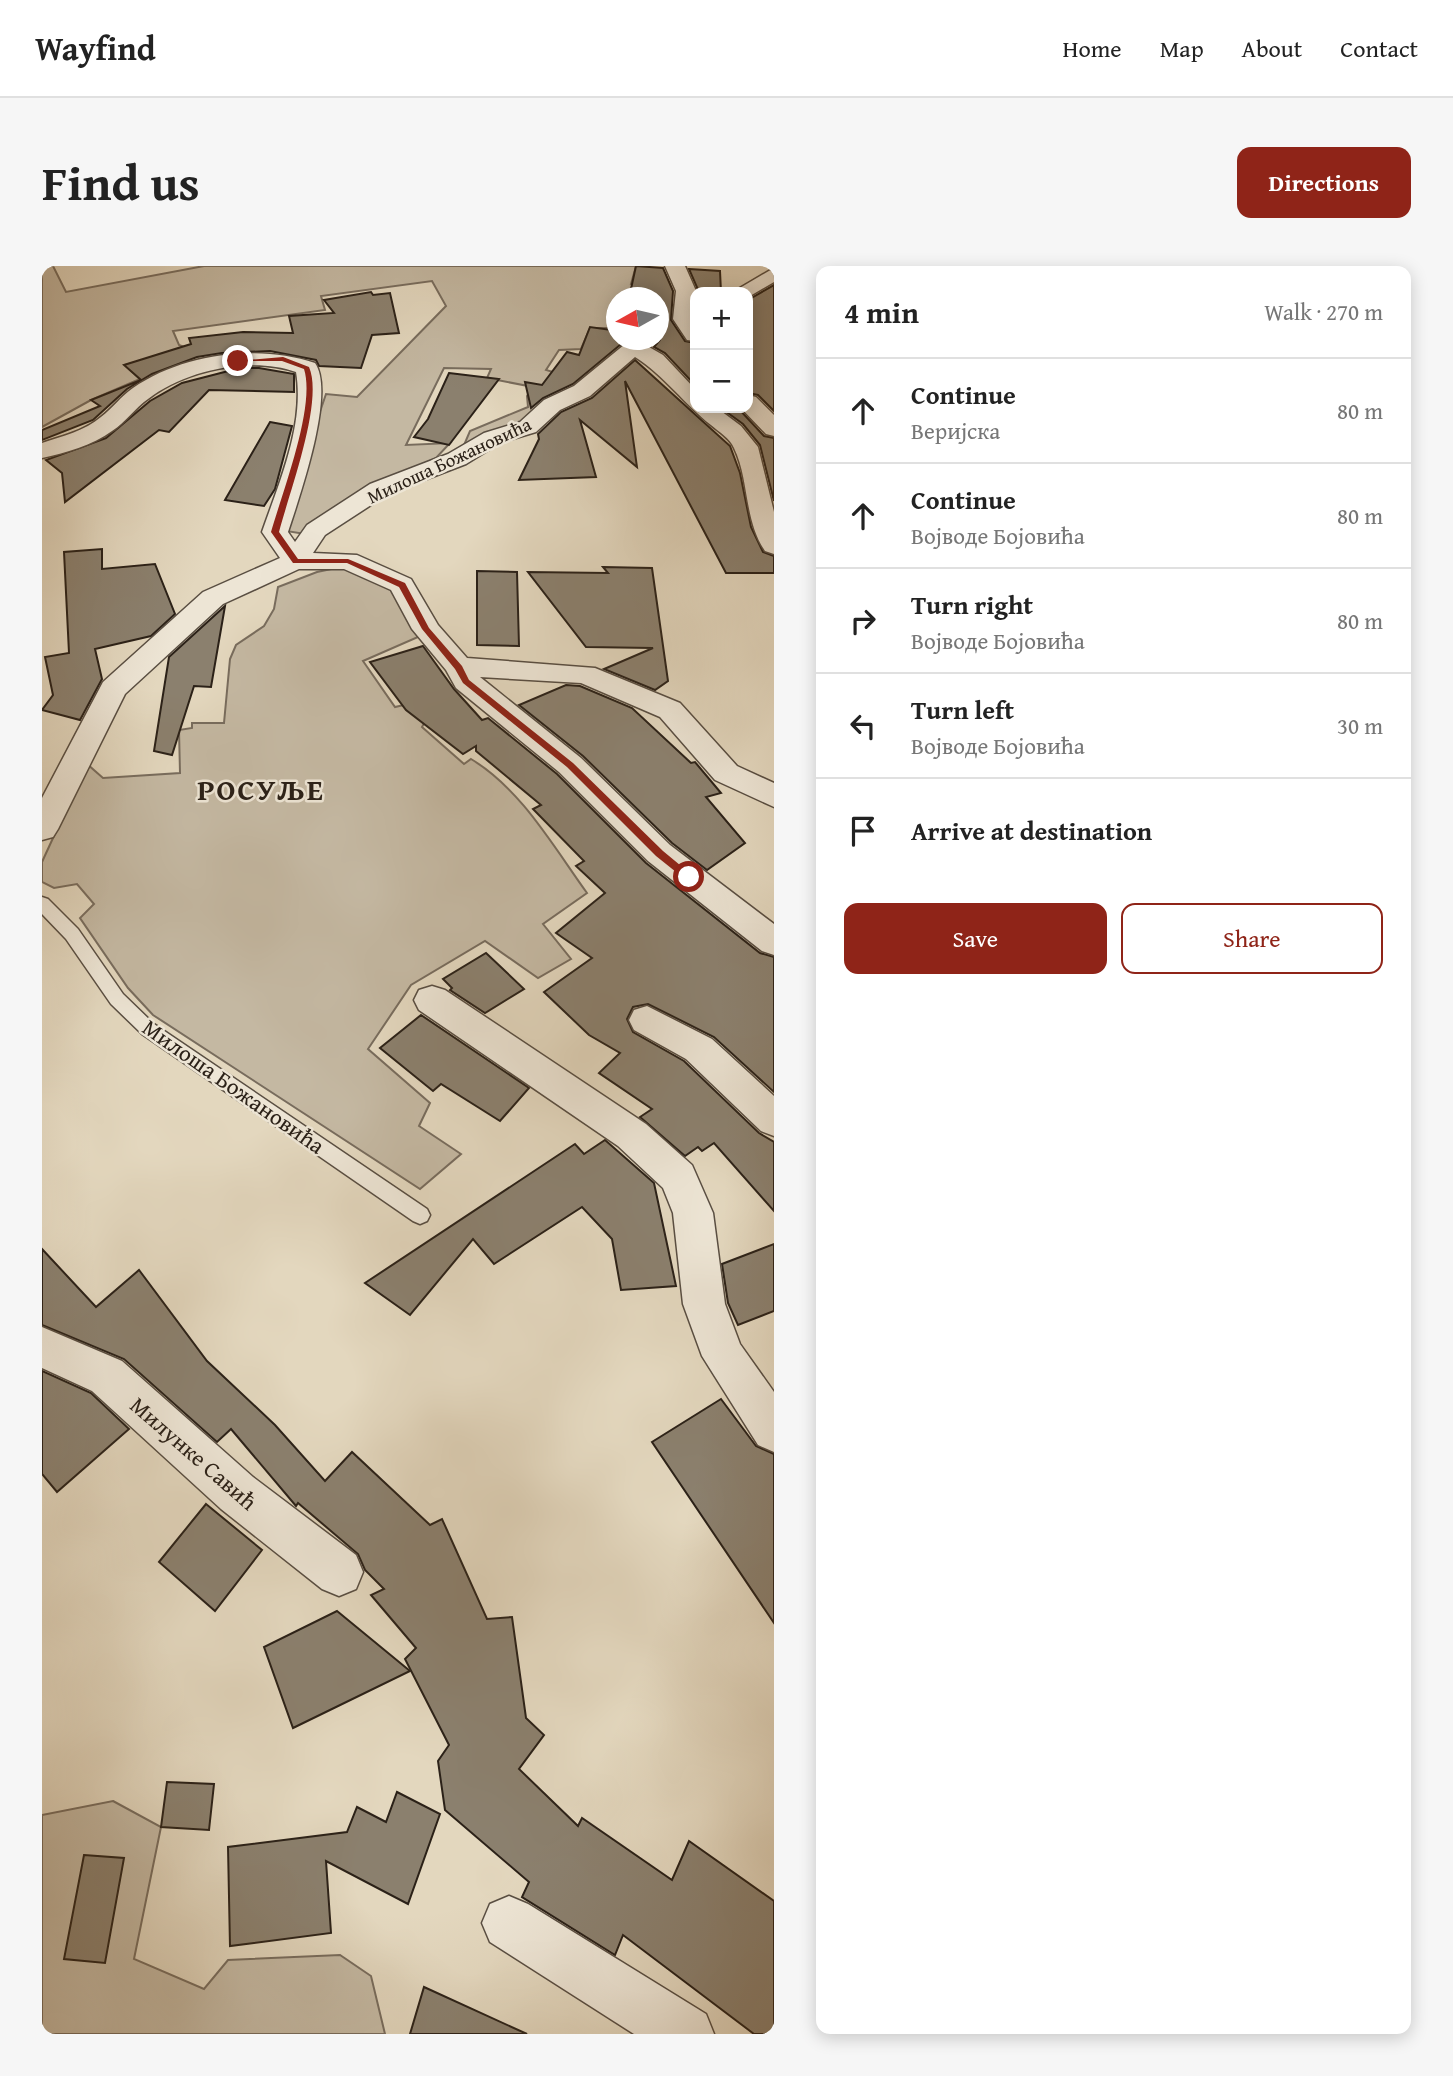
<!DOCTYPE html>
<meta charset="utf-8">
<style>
:root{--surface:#fff;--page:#f6f6f6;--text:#222;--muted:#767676;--line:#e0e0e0;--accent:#8f2418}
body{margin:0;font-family:"Gentium Book Plus",serif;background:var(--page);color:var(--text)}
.controls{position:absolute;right:21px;top:21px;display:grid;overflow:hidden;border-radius:14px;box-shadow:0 4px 18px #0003}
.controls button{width:63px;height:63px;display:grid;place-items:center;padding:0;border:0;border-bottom:2px solid var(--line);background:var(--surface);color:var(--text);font:35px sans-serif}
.compass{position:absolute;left:564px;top:21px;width:63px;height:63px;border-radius:50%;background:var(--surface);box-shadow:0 4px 18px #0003;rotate:262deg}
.stop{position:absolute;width:21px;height:21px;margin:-16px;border:5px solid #8f2418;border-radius:50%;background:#fff}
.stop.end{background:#8f2418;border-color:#fff;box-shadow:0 2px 7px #0008}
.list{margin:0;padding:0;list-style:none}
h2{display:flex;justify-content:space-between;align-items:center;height:91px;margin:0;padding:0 28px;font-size:30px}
h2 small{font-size:23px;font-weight:400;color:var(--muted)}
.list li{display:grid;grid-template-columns:46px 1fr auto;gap:21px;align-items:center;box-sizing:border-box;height:105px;padding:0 28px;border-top:2px solid var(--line)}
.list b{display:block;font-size:26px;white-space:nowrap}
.list p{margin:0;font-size:23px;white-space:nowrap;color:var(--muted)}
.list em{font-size:23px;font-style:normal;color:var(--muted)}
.actions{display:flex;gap:14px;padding:21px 28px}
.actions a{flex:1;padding:16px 0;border:2px solid var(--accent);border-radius:14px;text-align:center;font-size:24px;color:var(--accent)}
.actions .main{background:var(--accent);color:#fff}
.icon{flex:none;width:38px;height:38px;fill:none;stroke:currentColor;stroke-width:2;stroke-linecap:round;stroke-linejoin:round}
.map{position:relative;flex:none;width:732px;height:1768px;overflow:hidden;border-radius:14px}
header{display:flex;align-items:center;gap:42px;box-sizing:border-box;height:98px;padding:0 35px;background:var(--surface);border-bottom:2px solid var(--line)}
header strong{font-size:33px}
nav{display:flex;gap:38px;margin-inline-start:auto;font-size:24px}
.intro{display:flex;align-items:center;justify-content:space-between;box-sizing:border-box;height:168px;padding:0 42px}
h1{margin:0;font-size:49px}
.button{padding:18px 32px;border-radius:14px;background:var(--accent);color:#fff;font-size:24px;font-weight:700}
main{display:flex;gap:42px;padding:0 42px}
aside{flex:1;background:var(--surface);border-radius:14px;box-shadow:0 4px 18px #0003}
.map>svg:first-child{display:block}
.green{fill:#c4b8a2;stroke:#786c5d;stroke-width:2}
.building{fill:#8b806e;stroke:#2b2118;stroke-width:2}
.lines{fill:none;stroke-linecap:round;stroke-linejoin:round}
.service-casing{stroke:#594e42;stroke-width:3}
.minor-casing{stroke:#594e42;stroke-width:3}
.service{fill:#ede5d5;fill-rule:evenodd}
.minor{fill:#ede5d5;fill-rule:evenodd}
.route{fill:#8f2418}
.labels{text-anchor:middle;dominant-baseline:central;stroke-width:5;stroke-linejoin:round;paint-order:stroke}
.far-street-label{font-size:19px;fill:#2b2118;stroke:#ede5d5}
.street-label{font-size:23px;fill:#2b2118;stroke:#ede5d5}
.district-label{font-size:30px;font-weight:bold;letter-spacing:2px;fill:#2b2118;stroke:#ede5d5}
</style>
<header>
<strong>Wayfind</strong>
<nav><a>Home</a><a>Map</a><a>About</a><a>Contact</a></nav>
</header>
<div class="intro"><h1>Find us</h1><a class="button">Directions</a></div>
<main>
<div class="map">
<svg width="732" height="1768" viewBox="0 0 732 1768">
<rect width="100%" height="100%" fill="#e3d7be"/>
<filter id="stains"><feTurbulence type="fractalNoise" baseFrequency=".00286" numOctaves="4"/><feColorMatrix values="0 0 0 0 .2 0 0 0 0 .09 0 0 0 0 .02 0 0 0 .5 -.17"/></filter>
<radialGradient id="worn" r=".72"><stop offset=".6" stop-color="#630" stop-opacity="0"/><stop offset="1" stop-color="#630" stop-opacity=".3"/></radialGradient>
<g class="green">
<polygon points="0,0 11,0 24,26 162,0 594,0 589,18 593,19 597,31 575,32 574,57 571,62 548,62 539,83 517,84 504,104 541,115 481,158 422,179 428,165 486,141 485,130 491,121 445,112 449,103 402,102 364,179 408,177 394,192 332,221 263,268 238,264 284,128 315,131 404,40 390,15 279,30 283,44 131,65 137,79 145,82 83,99 98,113 49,134 0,161"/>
<path d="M 299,301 L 351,322 L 376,371 L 321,395 L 353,441 L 370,437 L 384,454 L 380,461 L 422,498 L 429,493 C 479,523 511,580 545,627 L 501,658 L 529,693 L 496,712 L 443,675 L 369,719 L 326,783 L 388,837 L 377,860 L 419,888 L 378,923 L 111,749 L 86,722 L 38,652 L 52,638 L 35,618 L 12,622 L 0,616 L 0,596 L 45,498 L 61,512 L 138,507 L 137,464 L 150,462 L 150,457 L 182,457 L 188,393 L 194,379 L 222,360 L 232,343 L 236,321 L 275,306 Z"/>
<polygon points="71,1535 119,1561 92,1693 162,1723 186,1694 298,1689 329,1710 343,1768 0,1768 0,1549"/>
</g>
<g class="building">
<polygon points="594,0 621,2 631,25 629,54 643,75 653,77 653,119 623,87 612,81 618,74 617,32 587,32"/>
<polygon points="647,3 678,5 679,26 657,26"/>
<polygon points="732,19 732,145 716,129 706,127 706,34"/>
<polygon points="329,26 331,29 348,27 357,67 330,69 319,102 277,100 274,94 228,85 180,87 155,91 110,108 85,123 51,154 0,174 0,164 58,140 49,134 99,114 82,99 149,78 147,72 201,66 251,67 247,50 292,47 282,34"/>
<polygon points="575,57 575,74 584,74 531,118 501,132 489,142 483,116 500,119 525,86 537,89 548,61 569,64"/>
<polygon points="593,94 688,180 698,207 709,261 721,286 732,290 732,307 684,307 583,115 595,201 538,154 554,211 477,214 497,173 496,168 519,146 550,132"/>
<polygon points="198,102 217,102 252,108 252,126 167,124 127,166 117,164 23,236 20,207 4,194 64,172 108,135 140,117"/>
<polygon points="407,107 457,113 407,179 372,171 386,153"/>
<polygon points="679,142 696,142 722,170 732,172 732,235 718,179 701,158"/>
<polygon points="228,156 250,160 233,223 222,240 183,234"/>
<polygon points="60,283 60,303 113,298 133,348 109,370 53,383 60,413 38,454 0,444 11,429 3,391 27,387 22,286"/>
<polygon points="561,301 610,302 626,415 613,424 562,403 611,382 544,381 486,306 566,307"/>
<polygon points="435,305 475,306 477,380 435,379"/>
<polygon points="183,340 169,421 152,420 130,489 112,485 127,391"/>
<polygon points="381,380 412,423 440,454 446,452 515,508 604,597 718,687 732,691 732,826 672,771 606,738 591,741 585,753 591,766 642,795 717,867 732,876 732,945 672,877 660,885 656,881 643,890 598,851 610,843 557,807 578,787 547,769 502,726 550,692 514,667 563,627 534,600 542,595 491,543 499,539 434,485 434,480 421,488 364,444 328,396"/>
<polygon points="524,419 538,420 590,442 649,497 653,496 679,527 664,531 703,577 665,604 630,577 541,490 477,439"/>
<polygon points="444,687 482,723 443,747 408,724 410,722 401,713"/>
<polygon points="379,749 487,822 458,855 399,818 391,825 338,782"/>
<polygon points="563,874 612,917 634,1020 579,1024 570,973 540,941 452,998 431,973 368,1049 323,1017 533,878 542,888"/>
<polygon points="732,978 732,1045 696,1059 686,1037 680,998"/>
<polygon points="0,983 54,1041 97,1004 165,1095 233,1159 283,1215 310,1186 388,1259 400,1253 445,1353 470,1351 484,1452 502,1469 477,1503 536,1560 540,1552 630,1614 647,1575 732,1635 732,1768 712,1768 581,1669 573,1689 480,1631 487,1616 403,1544 396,1495 407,1479 363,1393 374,1382 329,1329 342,1323 323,1304 316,1288 256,1237 254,1240 189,1163 175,1176 82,1093 0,1059"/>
<polygon points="0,1105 49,1127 87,1163 15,1226 0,1208"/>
<polygon points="679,1133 714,1180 732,1188 732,1357 610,1176"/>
<polygon points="164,1238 220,1284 173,1345 117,1296"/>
<polygon points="295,1345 368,1405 251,1462 222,1381"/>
<polygon points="125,1516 172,1518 167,1564 119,1561"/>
<polygon points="355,1526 398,1548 366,1638 284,1595 289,1667 188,1680 186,1581 305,1566 315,1541 344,1556"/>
<polygon points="42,1589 82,1592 63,1697 22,1693"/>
<polygon points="382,1721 485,1768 368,1768"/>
</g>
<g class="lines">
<g class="service-casing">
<polygon id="service" points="0,631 6,633 36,663 81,728 112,758 385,943 388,949 385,955 378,958 371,955 100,768 69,738 24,673 0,648"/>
</g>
<g class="minor-casing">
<g id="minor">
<polygon points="623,0 643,0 654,25 653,75 645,74 631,53 634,25"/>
<polygon points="732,2 732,16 708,30 706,31 706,26 691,26"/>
<path d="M 588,74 L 615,74 L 607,81 L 621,89 L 653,123 L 653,142 L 675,142 L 699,160 L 716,181 L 732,246 L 732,288 L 723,285 C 702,255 707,212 692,182 C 688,172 677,166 669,159 C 643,139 622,109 593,91 L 548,130 L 518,144 L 494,166 L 458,177 L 424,198 L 346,228 L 283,269 L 271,287 L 315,289 L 369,313 L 396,359 L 425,392 L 553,402 L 638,437 L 695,500 L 732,517 L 732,541 L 673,514 L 618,451 L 539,417 L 438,411 L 539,492 L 628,579 L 732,658 L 732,689 L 720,685 L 606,595 L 517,506 L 414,422 L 404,404 L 370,363 L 349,324 L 302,303 L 257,303 L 181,338 L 83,428 L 16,563 L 11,571 L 0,574 L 0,532 L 61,416 L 161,326 L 238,292 L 220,266 C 237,217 263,158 254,106 C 209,90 144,104 106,133 C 93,142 84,156 70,165 C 51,179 23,187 0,192 L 0,177 C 20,170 43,165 59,151 C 71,142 79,130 91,122 C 142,87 216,78 273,97 C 294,127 257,232 246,266 L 253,276 L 265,259 L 328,218 L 406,188 L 442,167 L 478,156 L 502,134 L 532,120 Z"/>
<polygon points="706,129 714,131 732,149 732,170 724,168 699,142 706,142"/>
<polygon points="390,720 403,724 604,858 650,899 671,947 683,1038 698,1078 732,1126 732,1186 716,1179 660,1090 641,1038 631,947 621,922 576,880 377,744 372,734 377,724"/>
<polygon points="605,740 670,773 732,830 732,870 719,865 644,793 592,764 587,754 592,744"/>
<polygon points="0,1061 80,1095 211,1211 314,1289 321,1306 314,1323 297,1330 280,1323 179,1243 50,1125 0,1102"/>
<polygon points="467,1630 486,1638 664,1748 672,1768 592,1768 448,1676 440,1657 448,1638"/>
</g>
</g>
<use href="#service" class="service"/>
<use href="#minor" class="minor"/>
</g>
<path class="route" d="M 241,91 L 267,101 C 282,135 247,227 237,266 L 256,293 L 306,293 L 363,317 L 387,362 L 420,400 L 427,414 L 531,497 L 621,585 L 650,609 L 650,614 L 644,614 L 614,590 L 525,501 L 421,417 L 413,403 L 380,363 L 357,321 L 305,297 L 251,297 L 229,266 C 240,227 274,140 262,103 L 240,95 L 193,95 Z"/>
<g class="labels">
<g class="far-street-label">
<text transform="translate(407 194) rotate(-25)">Милоша Божановића</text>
</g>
<g class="street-label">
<text transform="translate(192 820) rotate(35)">Милоша Божановића</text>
<text transform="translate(152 1187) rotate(41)">Милунке Савић</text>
</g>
<g class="district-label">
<text x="219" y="523">РОСУЉЕ</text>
</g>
</g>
<rect width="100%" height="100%" filter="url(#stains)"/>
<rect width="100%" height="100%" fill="url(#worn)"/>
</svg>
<div class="controls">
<button>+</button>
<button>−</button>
</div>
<svg class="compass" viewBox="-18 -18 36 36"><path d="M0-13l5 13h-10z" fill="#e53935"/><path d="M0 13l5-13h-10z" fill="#767676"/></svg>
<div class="stop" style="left:647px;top:611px"></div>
<div class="stop end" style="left:196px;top:95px"></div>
</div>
<aside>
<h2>4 min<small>Walk · 270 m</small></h2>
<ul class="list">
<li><svg class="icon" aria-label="ahead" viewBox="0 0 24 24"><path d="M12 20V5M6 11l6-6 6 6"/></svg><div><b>Continue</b><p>Веријска</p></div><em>80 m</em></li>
<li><svg class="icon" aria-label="ahead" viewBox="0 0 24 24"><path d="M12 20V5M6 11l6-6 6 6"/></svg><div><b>Continue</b><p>Војводе Бојовића</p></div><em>80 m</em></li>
<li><svg class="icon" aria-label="right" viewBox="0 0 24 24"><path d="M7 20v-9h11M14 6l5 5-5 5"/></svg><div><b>Turn right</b><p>Војводе Бојовића</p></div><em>80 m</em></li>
<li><svg class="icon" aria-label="left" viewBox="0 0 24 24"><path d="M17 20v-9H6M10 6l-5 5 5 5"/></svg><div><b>Turn left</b><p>Војводе Бојовића</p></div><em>30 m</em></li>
<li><svg class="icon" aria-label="arrive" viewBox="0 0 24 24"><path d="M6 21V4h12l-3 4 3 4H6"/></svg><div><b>Arrive at destination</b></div></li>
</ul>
<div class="actions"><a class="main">Save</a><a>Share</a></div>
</aside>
</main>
